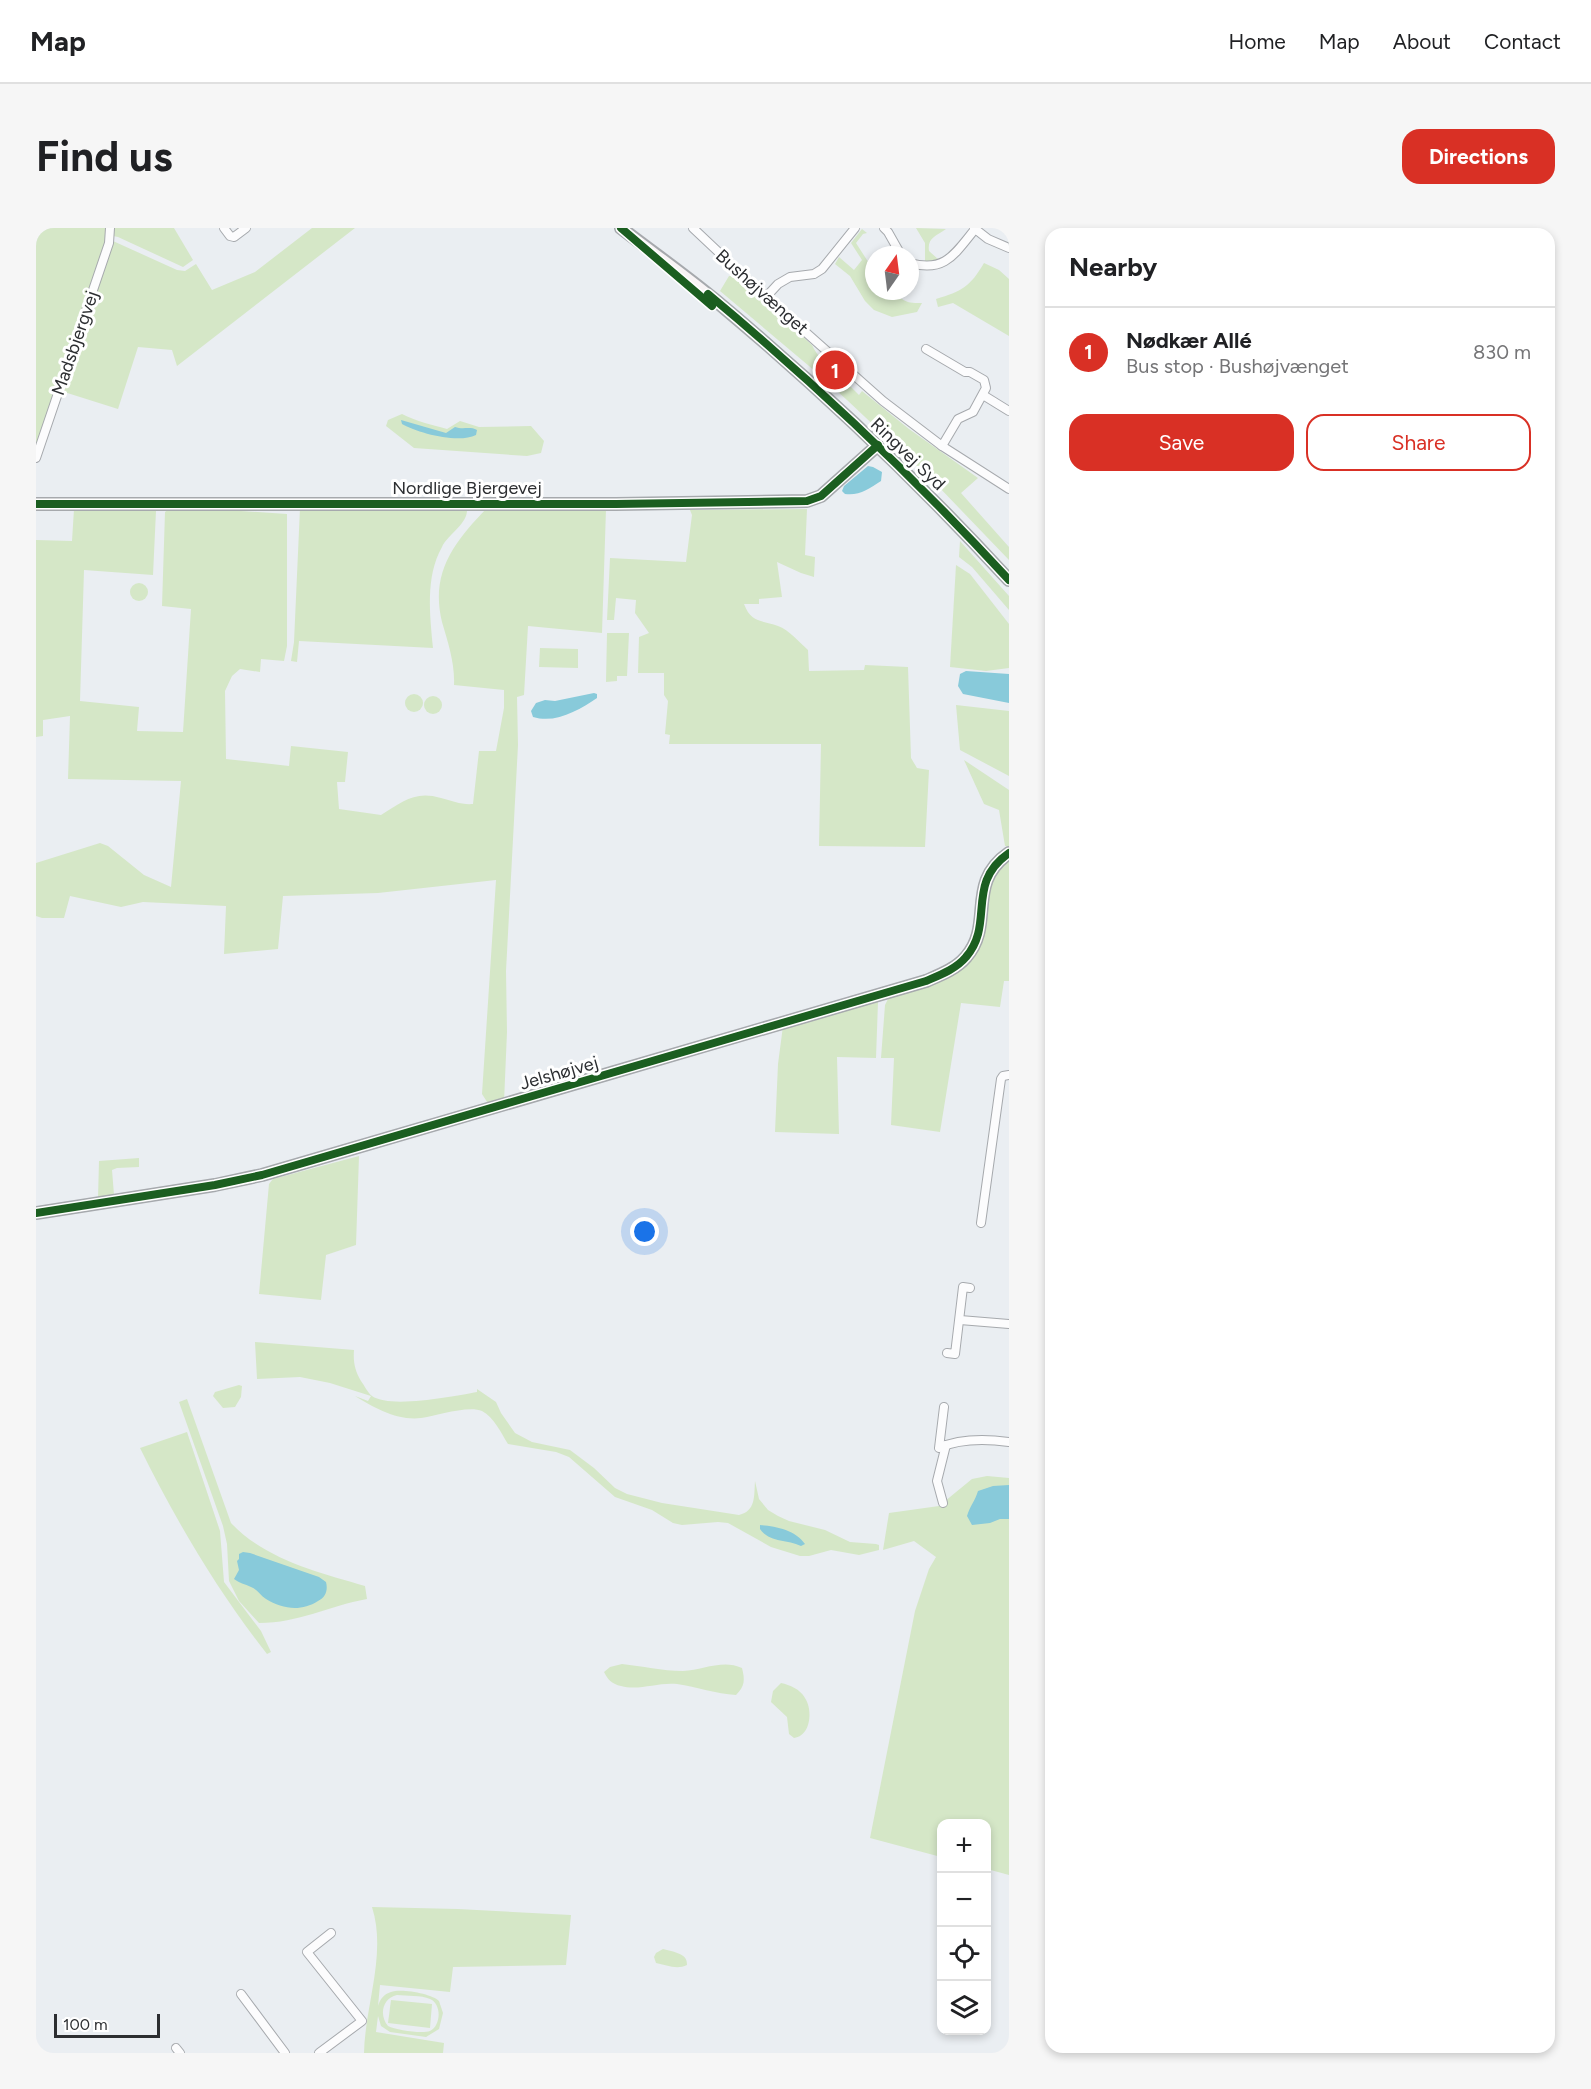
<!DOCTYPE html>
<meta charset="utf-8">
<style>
:root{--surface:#fff;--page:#f6f6f6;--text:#202124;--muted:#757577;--line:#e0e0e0;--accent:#d93025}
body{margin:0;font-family:Figtree,sans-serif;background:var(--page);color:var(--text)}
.controls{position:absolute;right:18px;bottom:18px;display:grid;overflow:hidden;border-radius:12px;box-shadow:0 3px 9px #0003}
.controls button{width:54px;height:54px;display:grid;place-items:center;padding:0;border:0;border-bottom:2px solid var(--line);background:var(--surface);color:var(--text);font:30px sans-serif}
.compass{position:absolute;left:829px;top:18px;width:54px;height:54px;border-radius:50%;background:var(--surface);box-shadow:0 3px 9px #0003;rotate:14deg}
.scale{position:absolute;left:18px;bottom:15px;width:106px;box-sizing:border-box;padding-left:6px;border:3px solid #2c2e31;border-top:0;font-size:16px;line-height:21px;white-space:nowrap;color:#2c2e31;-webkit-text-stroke:4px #fff;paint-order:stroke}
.you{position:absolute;left:609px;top:1004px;width:21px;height:21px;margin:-15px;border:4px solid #fff;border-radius:50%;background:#1a73e8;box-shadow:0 0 0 9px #1a73e833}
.badge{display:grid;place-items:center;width:39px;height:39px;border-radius:50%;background:var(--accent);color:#fff;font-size:20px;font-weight:700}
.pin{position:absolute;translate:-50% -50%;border:3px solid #fff;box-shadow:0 2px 6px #0006}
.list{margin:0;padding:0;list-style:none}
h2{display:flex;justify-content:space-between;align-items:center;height:78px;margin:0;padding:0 24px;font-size:26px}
h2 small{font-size:20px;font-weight:400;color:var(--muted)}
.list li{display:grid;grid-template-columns:39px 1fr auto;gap:18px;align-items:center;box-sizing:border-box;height:90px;padding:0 24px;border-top:2px solid var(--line)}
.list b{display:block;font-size:22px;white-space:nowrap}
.list p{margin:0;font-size:20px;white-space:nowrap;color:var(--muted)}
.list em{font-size:20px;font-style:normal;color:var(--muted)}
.actions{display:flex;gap:12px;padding:18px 24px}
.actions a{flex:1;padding:14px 0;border:2px solid var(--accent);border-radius:18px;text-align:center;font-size:21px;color:var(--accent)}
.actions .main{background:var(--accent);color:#fff}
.icon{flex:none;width:33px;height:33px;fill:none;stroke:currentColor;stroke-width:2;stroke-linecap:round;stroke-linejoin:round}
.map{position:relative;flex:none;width:973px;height:1825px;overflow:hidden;border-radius:18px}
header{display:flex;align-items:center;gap:36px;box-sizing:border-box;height:84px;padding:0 30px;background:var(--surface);border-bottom:2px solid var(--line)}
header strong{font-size:28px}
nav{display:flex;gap:33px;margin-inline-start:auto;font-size:21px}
.intro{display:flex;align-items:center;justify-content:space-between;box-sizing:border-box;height:144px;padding:0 36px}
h1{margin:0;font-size:42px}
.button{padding:15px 27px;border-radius:18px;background:var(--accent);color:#fff;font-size:21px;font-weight:700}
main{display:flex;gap:36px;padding:0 36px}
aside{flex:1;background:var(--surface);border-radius:18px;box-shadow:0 3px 9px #0003}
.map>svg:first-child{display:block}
.green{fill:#d5e7c7;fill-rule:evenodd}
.water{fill:#88cada}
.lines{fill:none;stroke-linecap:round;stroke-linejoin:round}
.street-casing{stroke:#a6a9ad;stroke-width:10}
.secondary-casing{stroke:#a6a9ad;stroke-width:14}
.street{stroke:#fcfcfd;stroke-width:8}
.secondary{stroke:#f8f4f5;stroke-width:10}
.cycleway-casing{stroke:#fff;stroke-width:11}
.cycleway{stroke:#1b5e20;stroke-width:8}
.labels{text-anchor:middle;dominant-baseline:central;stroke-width:6;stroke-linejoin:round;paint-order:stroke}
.street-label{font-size:18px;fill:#2c2e31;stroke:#fff}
</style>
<header>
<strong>Map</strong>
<nav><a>Home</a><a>Map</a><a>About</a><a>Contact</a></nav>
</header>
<div class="intro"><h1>Find us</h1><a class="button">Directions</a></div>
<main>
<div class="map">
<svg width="973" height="1825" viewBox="0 0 973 1825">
<rect width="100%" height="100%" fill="#eaeef2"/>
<g class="green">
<polygon points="0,0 138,0 157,32 147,39 82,9 72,7 64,36 0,216"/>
<polygon points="276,0 319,0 141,138 136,122 102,119 82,181 25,163 52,91 77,13 141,42 149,43 160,36 176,62 219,44"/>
<path d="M 880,0 L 910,1 C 900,8 891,10 893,23 L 903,32 L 889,35 L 889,15 Z"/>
<path d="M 826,1 L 831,5 L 827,6 L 820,15 L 838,43 L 838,63 C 842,63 849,62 853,64 C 869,70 866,76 886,75 L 881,84 L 856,89 L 838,82 L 829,73 L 814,48 L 799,36 L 803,29 L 818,42 L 826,32 L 815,15 Z"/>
<path d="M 948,35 L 963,42 L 973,51 L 973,108 L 917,75 L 902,79 L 900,71 C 926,63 934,59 948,35 Z"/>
<path d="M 693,48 L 700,48 L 776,117 C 786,138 800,140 816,154 L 813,157 L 823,167 L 826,163 L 873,201 L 942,250 L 925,265 L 973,319 L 973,332 L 900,256 L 811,172 L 773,138 L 684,63 Z"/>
<path d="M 366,186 C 382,194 394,196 411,201 L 424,193 L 443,199 L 495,198 L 508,213 L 505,225 L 491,228 L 378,220 L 350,198 L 352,192 Z"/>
<path d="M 160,280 L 251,286 L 251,418 L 248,433 L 225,431 L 224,444 L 204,441 L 196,448 L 189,463 L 190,531 L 253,538 L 255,518 L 312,524 L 309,554 L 301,554 L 303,581 L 345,587 C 366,574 379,562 405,570 C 416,573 426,577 437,576 L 443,523 L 460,523 L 468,480 L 468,462 L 418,457 C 419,435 412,415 406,394 C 394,345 418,314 451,280 L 570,281 L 566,405 L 492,398 L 488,467 L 481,469 L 482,517 L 470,743 L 471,804 L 468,874 L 453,877 L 446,866 L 460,652 L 342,665 L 247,668 L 242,721 L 188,726 L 190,678 L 107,674 L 85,679 L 34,668 L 28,690 L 6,690 L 0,688 L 0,635 L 64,615 L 72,618 L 108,647 L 135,659 L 145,553 L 32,551 L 34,488 L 7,492 L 7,508 L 0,509 L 0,312 L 36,313 L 38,281 L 120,283 L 117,347 L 48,342 L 44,473 L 103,479 L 101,503 L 147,504 L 155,381 L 126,378 L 129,284 L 133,281 Z"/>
<path d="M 264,280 L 431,281 C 432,296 412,306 406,319 C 389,349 394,387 397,420 L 263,413 L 261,434 L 255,433 L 258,414 Z"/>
<path d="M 771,281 L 769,327 L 779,329 L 778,349 L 765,345 L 741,334 L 746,369 L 723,371 L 723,376 L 708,376 C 715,395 726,392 742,398 C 753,402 763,414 772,422 L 773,443 L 828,442 L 829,437 L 872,439 L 875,530 L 881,540 L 893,542 L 889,619 L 783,618 L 785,516 L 633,516 L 634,507 L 629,506 L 632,473 L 628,467 L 628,445 L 602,445 L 603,409 L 613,405 L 599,385 L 600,372 L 580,370 L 578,392 L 571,392 L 574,330 L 650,334 L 656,287 L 654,282 Z"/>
<polygon points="924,313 973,368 973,382 936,339 923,329"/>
<polygon points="920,337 934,346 973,396 973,440 950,443 914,439"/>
<circle cx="103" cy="364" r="9"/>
<polygon points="571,405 593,405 591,448 581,448 581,453 570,454"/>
<polygon points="504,420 542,421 542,440 503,439"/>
<circle cx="378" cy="475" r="9"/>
<circle cx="397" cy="477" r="9"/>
<polygon points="920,477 973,483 973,548 924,522"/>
<polygon points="928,532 973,562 973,618 969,618 963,582 948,576"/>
<polygon points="973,632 973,753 968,753 964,779 925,775 904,904 855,897 858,830 845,830 849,777 853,769 906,753 921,740 937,731 943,722 946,711 953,659 959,645"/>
<polygon points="842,774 840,830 801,829 803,906 739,904 742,836 747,798"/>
<polygon points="323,928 320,1017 290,1027 285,1072 223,1066 233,956 237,951"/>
<polygon points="103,930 103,939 81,940 76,942 78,967 62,970 63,933"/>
<path d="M 219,1114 L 318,1122 C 317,1134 319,1143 325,1153 C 328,1157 332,1165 336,1168 C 354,1181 419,1168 441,1164 L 441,1161 L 460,1174 L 465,1185 L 479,1205 L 496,1214 L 534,1222 L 558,1240 L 579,1260 L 591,1266 L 626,1275 L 703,1287 C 720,1283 718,1268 719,1253 L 723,1271 L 732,1282 L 742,1288 L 753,1293 L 789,1302 L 814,1314 L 840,1316 L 843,1317 L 843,1322 L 823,1327 L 795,1322 L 773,1328 L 764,1328 L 735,1319 L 692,1295 L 682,1294 L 646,1297 L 637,1295 L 616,1282 L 579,1269 L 533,1229 L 520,1224 L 472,1216 C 465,1205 458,1189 446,1183 C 432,1177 400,1188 385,1190 C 362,1193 338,1180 319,1168 L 332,1173 L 335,1168 L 294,1155 L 264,1149 L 221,1151 Z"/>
<polygon points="203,1157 206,1158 205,1169 199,1179 187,1180 177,1168 179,1164"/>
<path d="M 151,1171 L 195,1295 C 230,1332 282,1344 329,1358 L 331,1371 C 292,1378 263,1395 223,1395 L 203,1373 L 193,1353 L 191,1316 L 187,1298 L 143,1174 Z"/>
<path d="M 151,1204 L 184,1303 L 188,1354 L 225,1403 L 235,1424 L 231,1426 C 182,1364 139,1291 104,1220 Z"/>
<polygon points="951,1248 973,1250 973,1647 951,1641 951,1596 906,1596 905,1629 834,1610 879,1383 893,1341 900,1329 878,1313 847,1322 853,1285 903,1278 936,1251"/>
<path d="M 586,1436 C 606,1438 626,1443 647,1443 C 667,1442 687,1431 706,1440 C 709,1452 709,1458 700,1467 C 680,1466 661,1459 641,1456 C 622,1454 603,1463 585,1458 C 576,1456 572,1452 568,1444 L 574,1439 Z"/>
<path d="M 745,1455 C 754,1457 764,1461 769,1470 C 777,1482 775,1508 758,1510 L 753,1506 L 751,1489 L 735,1474 L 737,1463 Z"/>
<path d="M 336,1679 L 422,1681 L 535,1687 L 530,1737 L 417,1739 L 414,1764 L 344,1757 L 342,1778 C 344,1771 348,1766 355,1764 C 365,1760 397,1766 403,1773 L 407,1785 L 403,1801 L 390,1809 L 354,1804 L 345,1798 L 342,1788 L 340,1804 L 408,1815 L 407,1825 L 328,1825 C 329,1777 351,1726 336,1679 ZM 361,1767 C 371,1768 385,1767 394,1771 C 406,1776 405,1798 394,1803 C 386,1806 360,1802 352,1798 C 343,1788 346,1770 361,1767 Z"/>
<path d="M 627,1721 C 637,1724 652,1725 651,1737 C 641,1742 630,1737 620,1735 L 618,1729 L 620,1725 Z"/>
<polygon points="355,1772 396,1776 394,1800 352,1795"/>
</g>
<g class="water">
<path d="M 365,192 L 410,205 L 419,199 C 427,202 434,198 441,202 L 440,207 C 422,216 382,205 366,196 Z"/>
<path d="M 832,238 L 837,239 L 846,244 L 845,253 C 833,261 823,268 809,266 L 806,263 L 808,258 Z"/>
<polygon points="930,443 973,446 973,475 927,466 922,458 924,446"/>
<path d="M 558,465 L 561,466 L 561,470 C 543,482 520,496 497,489 L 495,483 L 500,475 L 509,472 L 519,473 Z"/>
<path d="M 973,1257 L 973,1291 L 964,1291 L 954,1295 L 936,1297 L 931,1288 C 934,1278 939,1273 942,1263 L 957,1258 Z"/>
<path d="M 724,1297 C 739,1298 760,1302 769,1316 L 765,1318 C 751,1311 734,1315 724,1301 Z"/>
<path d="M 207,1324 L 214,1325 L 283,1349 L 290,1354 C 292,1362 290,1369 282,1373 C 265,1384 246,1381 230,1371 C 224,1367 221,1361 215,1359 C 209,1356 203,1355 198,1351 L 203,1342 L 201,1333 L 203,1331 L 203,1326 Z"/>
</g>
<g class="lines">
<g class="street-casing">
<g id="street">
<polyline points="188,0 194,8 198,9 210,0"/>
<polyline points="657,0 730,69 847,173 906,218 973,261"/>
<polyline points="848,0 852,4 865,27"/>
<polyline points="938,0 952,11 973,20"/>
<path d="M 874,35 C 910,45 919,25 940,0"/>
<polyline points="730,69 742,56 754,49 778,46 786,41 819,0"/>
<polyline points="890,121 929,144 934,144 948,152 950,160 937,184 922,191 906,218"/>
<polyline points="947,167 973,183"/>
<polyline points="0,230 73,15 74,0"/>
<polyline points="945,995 965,851 967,848 973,847"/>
<polyline points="924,1092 973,1096"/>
<polyline points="911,1125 919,1126 927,1059 934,1060"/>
<path d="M 908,1179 L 903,1220 C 925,1210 950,1211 973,1214"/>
<polyline points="907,1275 901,1253 910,1217"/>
<polyline points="205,1766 249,1825"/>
<polyline points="140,1820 144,1825"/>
<polyline points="283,1825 326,1793 271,1724 295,1705"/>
</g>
</g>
<g class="secondary-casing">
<g id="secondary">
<path d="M 585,0 C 616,24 649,47 679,72 C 783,159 881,252 973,352"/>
<polyline points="0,276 580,276 771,273 785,268 842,217"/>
<path d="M 0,985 L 179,957 L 226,947 L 890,753 C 904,747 920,741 930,729 C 959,696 929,655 973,625"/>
</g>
</g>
<use href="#street" class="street"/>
<use href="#secondary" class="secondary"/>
<g class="cycleway-casing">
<g id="cycleway">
<polyline points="585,0 676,78"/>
<path d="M 672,66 C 779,155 879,250 973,352"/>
<polyline points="0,276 580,276 771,273 785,268 842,217"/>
<path d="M 0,985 L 179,957 L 226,947 L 890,753 C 904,747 920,741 930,729 C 959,696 929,655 973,625"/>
</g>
</g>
<use href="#cycleway" class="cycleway"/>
</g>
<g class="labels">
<g class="street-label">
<text transform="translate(726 64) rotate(42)">Bushøjvænget</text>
<text transform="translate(39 115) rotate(-71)">Madsbjergvej</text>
<text transform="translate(872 226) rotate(44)">Ringvej Syd</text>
<text x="431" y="260">Nordlige Bjergevej</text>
<text transform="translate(523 845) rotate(-16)">Jelshøjvej</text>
</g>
</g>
</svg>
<div class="controls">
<button>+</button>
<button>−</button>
<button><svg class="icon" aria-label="locate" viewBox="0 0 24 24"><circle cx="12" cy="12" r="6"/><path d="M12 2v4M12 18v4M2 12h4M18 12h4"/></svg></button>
<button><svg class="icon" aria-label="layers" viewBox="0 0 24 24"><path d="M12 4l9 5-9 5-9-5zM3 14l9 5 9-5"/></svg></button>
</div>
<svg class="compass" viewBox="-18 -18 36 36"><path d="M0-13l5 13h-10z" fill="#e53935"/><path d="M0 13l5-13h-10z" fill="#757577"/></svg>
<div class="scale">100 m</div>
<div class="you"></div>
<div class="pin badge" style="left:799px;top:142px">1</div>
</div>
<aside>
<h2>Nearby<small></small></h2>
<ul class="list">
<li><span class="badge">1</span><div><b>Nødkær Allé</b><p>Bus stop · Bushøjvænget</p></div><em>830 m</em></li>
</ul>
<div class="actions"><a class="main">Save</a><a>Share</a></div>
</aside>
</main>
